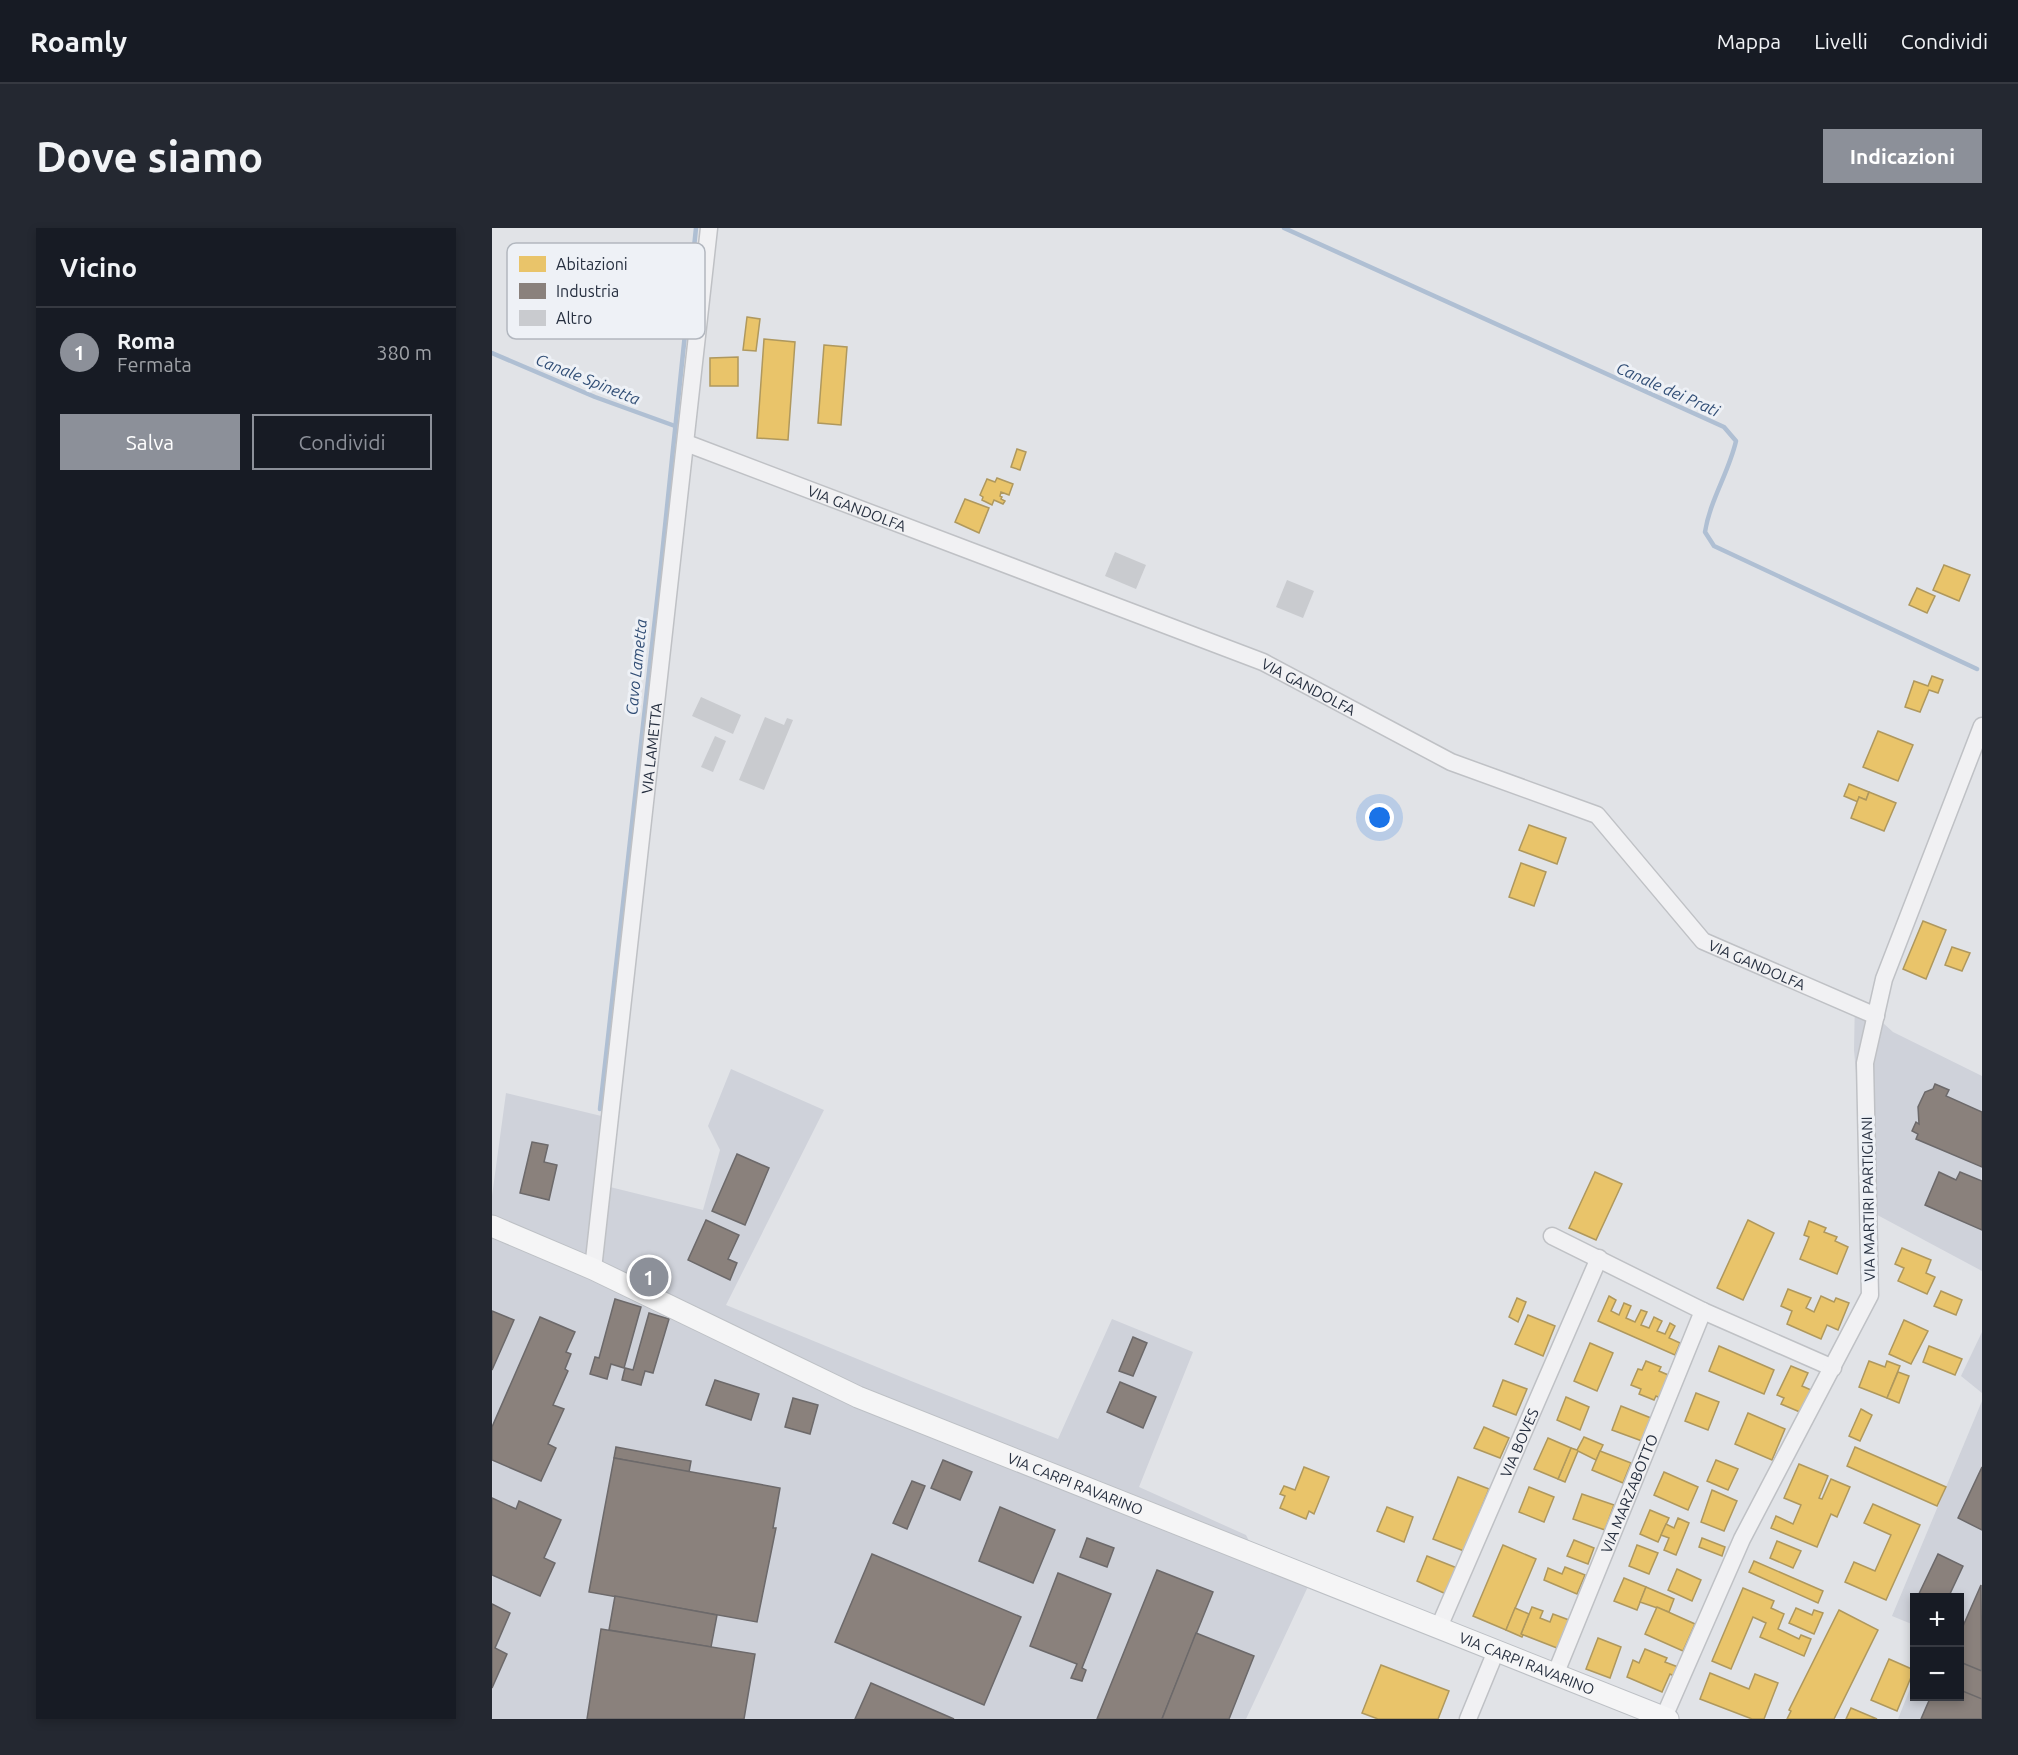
<!DOCTYPE html>
<html lang="it">
<meta charset="utf-8">
<style>
:root{--surface:#171b24;--page:#242831;--text:#f1f3f6;--muted:#9ea1a6;--line:#363941;--accent:#8c9099}
body{margin:0;font-family:Ubuntu,sans-serif;background:var(--page);color:var(--text)}
.controls{position:absolute;right:18px;bottom:18px;display:grid;overflow:hidden;border-radius:0px;box-shadow:0 3px 9px #0003}
.controls button{width:54px;height:54px;display:grid;place-items:center;padding:0;border:0;border-bottom:2px solid var(--line);background:var(--surface);color:var(--text);font:30px sans-serif}
.you{position:absolute;left:888px;top:590px;width:21px;height:21px;margin:-15px;border:4px solid #fff;border-radius:50%;background:#1a73e8;box-shadow:0 0 0 9px #1a73e833}
.badge{display:grid;place-items:center;width:39px;height:39px;border-radius:50%;background:var(--accent);color:#fff;font-size:20px;font-weight:700}
.pin{position:absolute;translate:-50% -50%;border:3px solid #fff;box-shadow:0 2px 6px #0006}
.list{margin:0;padding:0;list-style:none}
h2{display:flex;justify-content:space-between;align-items:center;height:78px;margin:0;padding:0 24px;font-size:26px}
h2 small{font-size:20px;font-weight:400;color:var(--muted)}
.list li{display:grid;grid-template-columns:39px 1fr auto;gap:18px;align-items:center;box-sizing:border-box;height:90px;padding:0 24px;border-top:2px solid var(--line)}
.list b{display:block;font-size:22px;white-space:nowrap}
.list p{margin:0;font-size:20px;white-space:nowrap;color:var(--muted)}
.list em{font-size:20px;font-style:normal;color:var(--muted)}
.actions{display:flex;gap:12px;padding:18px 24px}
.actions a{flex:1;padding:14px 0;border:2px solid var(--accent);border-radius:0px;text-align:center;font-size:21px;color:var(--accent)}
.actions .main{background:var(--accent);color:#fff}
.map{position:relative;flex:none;width:1490px;height:1491px;overflow:hidden;border-radius:0px}
header{display:flex;align-items:center;gap:36px;box-sizing:border-box;height:84px;padding:0 30px;background:var(--surface);border-bottom:2px solid var(--line)}
header strong{font-size:28px}
nav{display:flex;gap:33px;margin-inline-start:auto;font-size:21px}
.intro{display:flex;align-items:center;justify-content:space-between;box-sizing:border-box;height:144px;padding:0 36px}
h1{margin:0;font-size:42px}
.button{padding:15px 27px;border-radius:0px;background:var(--accent);color:#fff;font-size:21px;font-weight:700}
main{display:flex;gap:36px;padding:0 36px}
aside{flex:1;background:var(--surface);border-radius:0px;box-shadow:0 3px 9px #0003}
.map>svg:first-child{display:block}
.built{fill:#cfd2da}
.homes{fill:#e9c46a;stroke:#af985d;stroke-width:1.5}
.industry{fill:#8a817c;stroke:#6c696a;stroke-width:1.5}
.lines{fill:none;stroke-linecap:round;stroke-linejoin:round}
.stream{stroke:#afbfd3;stroke-width:4.5}
.building{fill:#c9cbcf}
.minor-casing{stroke:#bfc1c5;stroke-width:19}
.major-casing{stroke:#bdc0c5;stroke-width:23}
.minor{stroke:#f1f1f3;stroke-width:16}
.major{stroke:#f5f5f6;stroke-width:21}
.labels{text-anchor:middle;dominant-baseline:central;stroke-width:6;stroke-linejoin:round;paint-order:stroke}
.street-label{font-size:15px;fill:#273040;stroke:#eef1f6}
.water-label{font-size:16px;font-style:italic;fill:#304d75;stroke:#eef1f6}
.key{fill:#eef1f6;stroke:#b2b7bf;stroke-width:1.5}
.key-label{font-size:16px;fill:#273040}
</style>
<header>
<strong>Roamly</strong>
<nav><a>Mappa</a><a>Livelli</a><a>Condividi</a></nav>
</header>
<div class="intro"><h1>Dove siamo</h1><a class="button">Indicazioni</a></div>
<main>
<aside>
<h2>Vicino<small></small></h2>
<ul class="list">
<li><span class="badge">1</span><div><b>Roma</b><p>Fermata</p></div><em>380 m</em></li>
</ul>
<div class="actions"><a class="main">Salva</a><a>Condividi</a></div>
</aside>
<div class="map">
<svg width="1490" height="1491" viewBox="0 0 1490 1491">
<rect width="100%" height="100%" fill="#e1e3e7"/>
<g class="built">
<polygon points="1363,770 1401,804 1490,848 1490,1043 1376,982 1362,822"/>
<polygon points="239,841 332,882 234,1077 419,1153 566,1211 620,1091 701,1124 647,1259 754,1307 766,1331 820,1350 754,1491 0,1491 0,968 14,865 126,892 118,959 211,982 228,922 216,898"/>
<polygon points="1490,1104 1490,1165 1469,1148"/>
<polygon points="1490,1173 1490,1491 1406,1491 1422,1451 1422,1468 1468,1468 1468,1370 1422,1370 1422,1397 1400,1388"/>
</g>
<g class="homes">
<polygon points="255,89 268,91 264,123 251,122"/>
<polygon points="272,111 303,114 296,212 265,210"/>
<polygon points="332,117 355,119 349,197 326,195"/>
<polygon points="246,129 246,158 218,158 218,130"/>
<polygon points="525,221 534,224 528,242 519,239"/>
<polygon points="505,250 521,256 517,267 509,264 508,268 510,269 509,271 513,273 511,276 502,272 500,277 490,272 491,269 488,267 495,251 503,254"/>
<polygon points="473,271 497,280 487,305 463,294"/>
<polygon points="1452,337 1478,347 1467,373 1441,362"/>
<polygon points="1425,360 1443,368 1435,385 1417,377"/>
<polygon points="1440,448 1451,452 1446,465 1437,462 1428,484 1413,479 1422,453 1436,458"/>
<polygon points="1386,503 1421,517 1406,553 1371,539"/>
<polygon points="1357,556 1377,564 1374,572 1367,569 1366,574 1352,568"/>
<polygon points="1377,564 1404,575 1392,603 1359,590 1367,569 1374,572"/>
<polygon points="1037,597 1074,610 1065,636 1027,622"/>
<polygon points="1029,635 1054,644 1042,678 1017,669"/>
<polygon points="1431,693 1454,702 1434,751 1411,741"/>
<polygon points="1460,719 1478,725 1470,743 1453,737"/>
<polygon points="1103,944 1130,956 1104,1012 1077,1000"/>
<polygon points="1256,992 1282,1005 1251,1072 1225,1060"/>
<polygon points="1317,993 1334,1000 1332,1004 1345,1009 1343,1013 1356,1019 1345,1046 1308,1031 1317,1009 1312,1007"/>
<polygon points="1410,1020 1439,1032 1434,1045 1443,1049 1435,1066 1406,1053 1412,1040 1403,1036"/>
<polygon points="1296,1061 1319,1070 1314,1080 1322,1084 1329,1068 1342,1074 1344,1070 1357,1075 1346,1102 1335,1097 1329,1111 1295,1096 1300,1083 1289,1078"/>
<polygon points="1449,1063 1470,1072 1464,1087 1442,1078"/>
<polygon points="1117,1068 1124,1072 1119,1083 1127,1087 1132,1075 1139,1078 1134,1090 1143,1094 1149,1082 1155,1084 1149,1097 1157,1100 1162,1089 1170,1093 1165,1103 1173,1106 1178,1095 1183,1098 1177,1110 1188,1115 1183,1127 1106,1093"/>
<polygon points="1025,1070 1034,1074 1026,1094 1017,1089"/>
<polygon points="1036,1087 1063,1098 1051,1128 1023,1116"/>
<polygon points="1412,1092 1436,1103 1419,1136 1397,1126"/>
<polygon points="1098,1115 1121,1125 1105,1163 1082,1153"/>
<polygon points="1227,1118 1282,1142 1272,1166 1217,1143"/>
<polygon points="1437,1118 1470,1131 1463,1147 1431,1134"/>
<polygon points="1154,1133 1169,1139 1167,1143 1181,1149 1172,1172 1164,1168 1162,1172 1147,1166 1149,1161 1139,1157 1146,1141 1150,1142"/>
<polygon points="1377,1133 1393,1139 1395,1133 1408,1138 1395,1170 1367,1159"/>
<polygon points="1299,1138 1316,1145 1310,1158 1326,1165 1315,1187 1289,1176 1292,1170 1285,1167"/>
<polygon points="1406,1144 1417,1148 1407,1175 1395,1170"/>
<polygon points="1011,1152 1035,1161 1024,1187 1001,1178"/>
<polygon points="1204,1165 1227,1174 1216,1202 1193,1193"/>
<polygon points="1074,1169 1097,1179 1088,1202 1065,1192"/>
<polygon points="1129,1178 1159,1190 1150,1213 1120,1202"/>
<polygon points="1369,1181 1380,1187 1368,1213 1357,1208"/>
<polygon points="1256,1185 1293,1201 1280,1232 1243,1216"/>
<polygon points="992,1199 1017,1210 1008,1230 982,1220"/>
<polygon points="1092,1209 1111,1217 1104,1232 1086,1223 1073,1254 1066,1251 1079,1220 1085,1222"/>
<polygon points="1056,1210 1079,1220 1066,1251 1042,1241"/>
<polygon points="1363,1219 1454,1259 1445,1278 1355,1238"/>
<polygon points="1108,1223 1139,1235 1131,1255 1100,1242"/>
<polygon points="1224,1232 1246,1241 1236,1262 1215,1253"/>
<polygon points="1307,1236 1336,1248 1327,1270 1330,1271 1339,1251 1358,1259 1345,1289 1339,1286 1325,1319 1279,1300 1284,1288 1301,1296 1309,1277 1292,1270"/>
<polygon points="812,1239 837,1249 822,1286 817,1283 814,1291 788,1280 793,1268 788,1266 792,1258 803,1262"/>
<polygon points="1172,1244 1206,1259 1196,1282 1162,1267"/>
<polygon points="966,1249 997,1261 972,1323 941,1311"/>
<polygon points="1037,1259 1062,1269 1052,1294 1027,1284"/>
<polygon points="1220,1262 1245,1273 1232,1303 1209,1294"/>
<polygon points="1090,1266 1122,1277 1113,1302 1081,1291"/>
<polygon points="1381,1276 1428,1297 1394,1372 1353,1354 1362,1334 1383,1343 1399,1307 1372,1295"/>
<polygon points="895,1279 921,1289 912,1314 885,1303"/>
<polygon points="1158,1282 1177,1290 1166,1314 1148,1306"/>
<polygon points="1186,1290 1197,1295 1184,1327 1172,1322 1177,1310 1169,1307 1174,1296 1182,1300"/>
<polygon points="1210,1310 1233,1319 1230,1328 1207,1319"/>
<polygon points="1082,1312 1102,1320 1096,1336 1075,1328"/>
<polygon points="1285,1313 1309,1323 1301,1340 1278,1330"/>
<polygon points="1011,1317 1044,1331 1014,1402 981,1388"/>
<polygon points="1145,1317 1166,1325 1157,1346 1137,1338"/>
<polygon points="935,1328 965,1340 954,1366 925,1353"/>
<polygon points="1262,1333 1331,1363 1326,1375 1257,1344"/>
<polygon points="1073,1339 1093,1347 1085,1366 1052,1352 1056,1340 1070,1346"/>
<polygon points="1185,1341 1209,1352 1200,1373 1176,1362"/>
<polygon points="1132,1350 1154,1359 1145,1382 1122,1373"/>
<polygon points="1154,1359 1182,1371 1177,1384 1148,1374"/>
<polygon points="1251,1360 1282,1373 1279,1380 1292,1386 1286,1401 1307,1411 1309,1407 1319,1411 1312,1428 1268,1409 1274,1395 1261,1389 1239,1441 1220,1433"/>
<polygon points="1040,1379 1051,1383 1048,1390 1058,1394 1061,1386 1077,1392 1065,1420 1029,1406"/>
<polygon points="1165,1379 1203,1396 1191,1423 1153,1406"/>
<polygon points="1023,1380 1037,1386 1029,1406 1031,1407 1030,1409 1014,1402"/>
<polygon points="1304,1380 1320,1387 1322,1382 1331,1385 1322,1406 1297,1395"/>
<polygon points="1347,1382 1386,1402 1342,1491 1295,1491 1299,1483 1297,1482"/>
<polygon points="1106,1410 1129,1419 1118,1450 1094,1441"/>
<polygon points="1153,1421 1175,1430 1173,1434 1186,1439 1182,1448 1178,1446 1170,1464 1135,1449 1141,1432 1147,1435"/>
<polygon points="1397,1431 1422,1442 1405,1483 1379,1472"/>
<polygon points="889,1437 957,1463 946,1491 886,1491 870,1485"/>
<polygon points="1218,1445 1257,1461 1263,1446 1286,1455 1272,1491 1260,1491 1208,1471"/>
<polygon points="1359,1480 1385,1491 1354,1491"/>
</g>
<g class="industry">
<polygon points="1443,856 1457,862 1454,868 1490,884 1490,939 1424,911 1426,906 1420,903 1424,894 1427,896 1426,879 1433,864 1441,861"/>
<polygon points="40,914 56,917 52,934 65,937 57,972 28,965"/>
<polygon points="245,926 277,940 253,997 220,983"/>
<polygon points="1447,944 1464,952 1468,944 1490,953 1490,1002 1433,977"/>
<polygon points="214,992 247,1007 236,1031 245,1035 238,1052 196,1032"/>
<polygon points="123,1071 149,1079 132,1140 119,1136 115,1151 98,1146 103,1129 107,1130"/>
<polygon points="0,1083 22,1092 0,1142"/>
<polygon points="157,1085 177,1091 161,1145 153,1143 149,1157 130,1152 133,1140 141,1142"/>
<polygon points="48,1089 83,1104 74,1124 79,1126 73,1141 76,1143 61,1177 72,1181 56,1216 64,1220 49,1253 0,1232 0,1199"/>
<polygon points="641,1109 655,1115 641,1148 627,1143"/>
<polygon points="223,1152 267,1166 259,1192 214,1177"/>
<polygon points="628,1154 664,1169 651,1200 615,1184"/>
<polygon points="301,1170 326,1177 318,1206 293,1199"/>
<polygon points="124,1219 199,1233 197,1244 122,1230"/>
<polygon points="122,1230 288,1260 281,1300 284,1300 265,1394 97,1364"/>
<polygon points="451,1232 480,1244 468,1272 439,1260"/>
<polygon points="1490,1239 1490,1302 1466,1290"/>
<polygon points="420,1253 433,1258 415,1301 401,1295"/>
<polygon points="0,1270 24,1281 27,1273 69,1292 52,1330 63,1335 48,1368 0,1347"/>
<polygon points="508,1279 563,1302 541,1355 487,1333"/>
<polygon points="595,1310 622,1320 615,1339 588,1329"/>
<polygon points="380,1326 529,1389 492,1477 343,1414"/>
<polygon points="1446,1326 1471,1338 1456,1370 1425,1370"/>
<polygon points="665,1342 721,1364 670,1491 605,1491"/>
<polygon points="566,1345 619,1366 590,1440 594,1442 590,1453 579,1450 585,1436 538,1418"/>
<polygon points="1489,1357 1490,1491 1429,1491 1439,1468 1468,1468 1468,1405"/>
<polygon points="123,1368 225,1387 219,1419 117,1402"/>
<polygon points="0,1376 18,1385 3,1420 15,1426 0,1460"/>
<polygon points="109,1401 263,1426 252,1491 95,1491"/>
<polygon points="704,1405 762,1428 737,1491 670,1491"/>
<polygon points="1468,1434 1490,1443 1490,1471 1468,1462"/>
<polygon points="379,1455 462,1491 363,1491"/>
</g>
<g class="lines">
<g class="stream">
<path d="M 792,0 L 1232,199 L 1244,213 C 1237,244 1218,272 1213,304 L 1222,318 L 1485,441"/>
<polyline points="0,125 103,169 183,198"/>
<polyline points="108,881 169,337 204,0"/>
</g>
</g>
<g class="building">
<polygon points="623,324 654,337 644,361 613,348"/>
<polygon points="795,352 822,363 811,390 784,379"/>
<polygon points="209,469 249,487 241,506 200,488"/>
<polygon points="273,489 292,497 295,490 301,492 272,562 247,552"/>
<polygon points="223,508 234,513 221,544 209,539"/>
</g>
<g class="lines">
<g class="minor-casing">
<g id="minor">
<path id="s1" d="M 194,215 L 771,434 L 959,534 L 1105,587 L 1211,713 L 1384,788"/>
<polyline points="1060,1008 1211,1083 1341,1140"/>
<path id="s2" d="M 101,1041 L 217,0"/>
<path id="s3" d="M 947,1399 L 1107,1030"/>
<path id="s4" d="M 1063,1447 L 1211,1083"/>
<polyline points="1172,1489 1250,1311 1378,1067 1373,835 1392,751 1490,498"/>
<polyline points="976,1491 1004,1423"/>
</g>
</g>
<g class="major-casing">
<g id="major">
<path id="s5" d="M 0,998 L 101,1041 L 366,1169 L 1176,1491"/>
</g>
</g>
<use href="#minor" class="minor"/>
<use href="#major" class="major"/>
</g>
<g class="labels">
<g class="street-label">
<text stroke="none"><textPath href="#s1" startOffset="183">VIA GANDOLFA</textPath></text>
<text stroke="none"><textPath href="#s1" startOffset="669">VIA GANDOLFA</textPath></text>
<text stroke="none"><textPath href="#s2" startOffset="524">VIA LAMETTA</textPath></text>
<text stroke="none"><textPath href="#s1" startOffset="1209">VIA GANDOLFA</textPath></text>
<text transform="translate(1376 971) rotate(-91)">VIA MARTIRI PARTIGIANI</text>
<text stroke="none"><textPath href="#s3" startOffset="201">VIA BOVES</textPath></text>
<text stroke="none"><textPath href="#s5" startOffset="638">VIA CARPI RAVARINO</textPath></text>
<text stroke="none"><textPath href="#s4" startOffset="196">VIA MARZABOTTO</textPath></text>
<text stroke="none"><textPath href="#s5" startOffset="1124">VIA CARPI RAVARINO</textPath></text>
</g>
<g class="water-label">
<text transform="translate(96 151) rotate(22)">Canale Spinetta</text>
<text transform="translate(1176 161) rotate(24)">Canale dei Prati</text>
<text transform="translate(144 439) rotate(-84)">Cavo Lametta</text>
</g>
</g>
<rect x="15" y="15" width="198" height="96" rx="9" class="key"/>
<rect x="27" y="28" width="27" height="16" fill="#e9c46a"/>
<rect x="27" y="55" width="27" height="16" fill="#8a817c"/>
<rect x="27" y="82" width="27" height="16" fill="#c9cbcf"/>
<g class="key-label">
<text x="64" y="42">Abitazioni</text>
<text x="64" y="69">Industria</text>
<text x="64" y="96">Altro</text>
</g>
</svg>
<div class="controls">
<button>+</button>
<button>−</button>
</div>
<div class="you"></div>
<div class="pin badge" style="left:157px;top:1049px">1</div>
</div>
</main>
